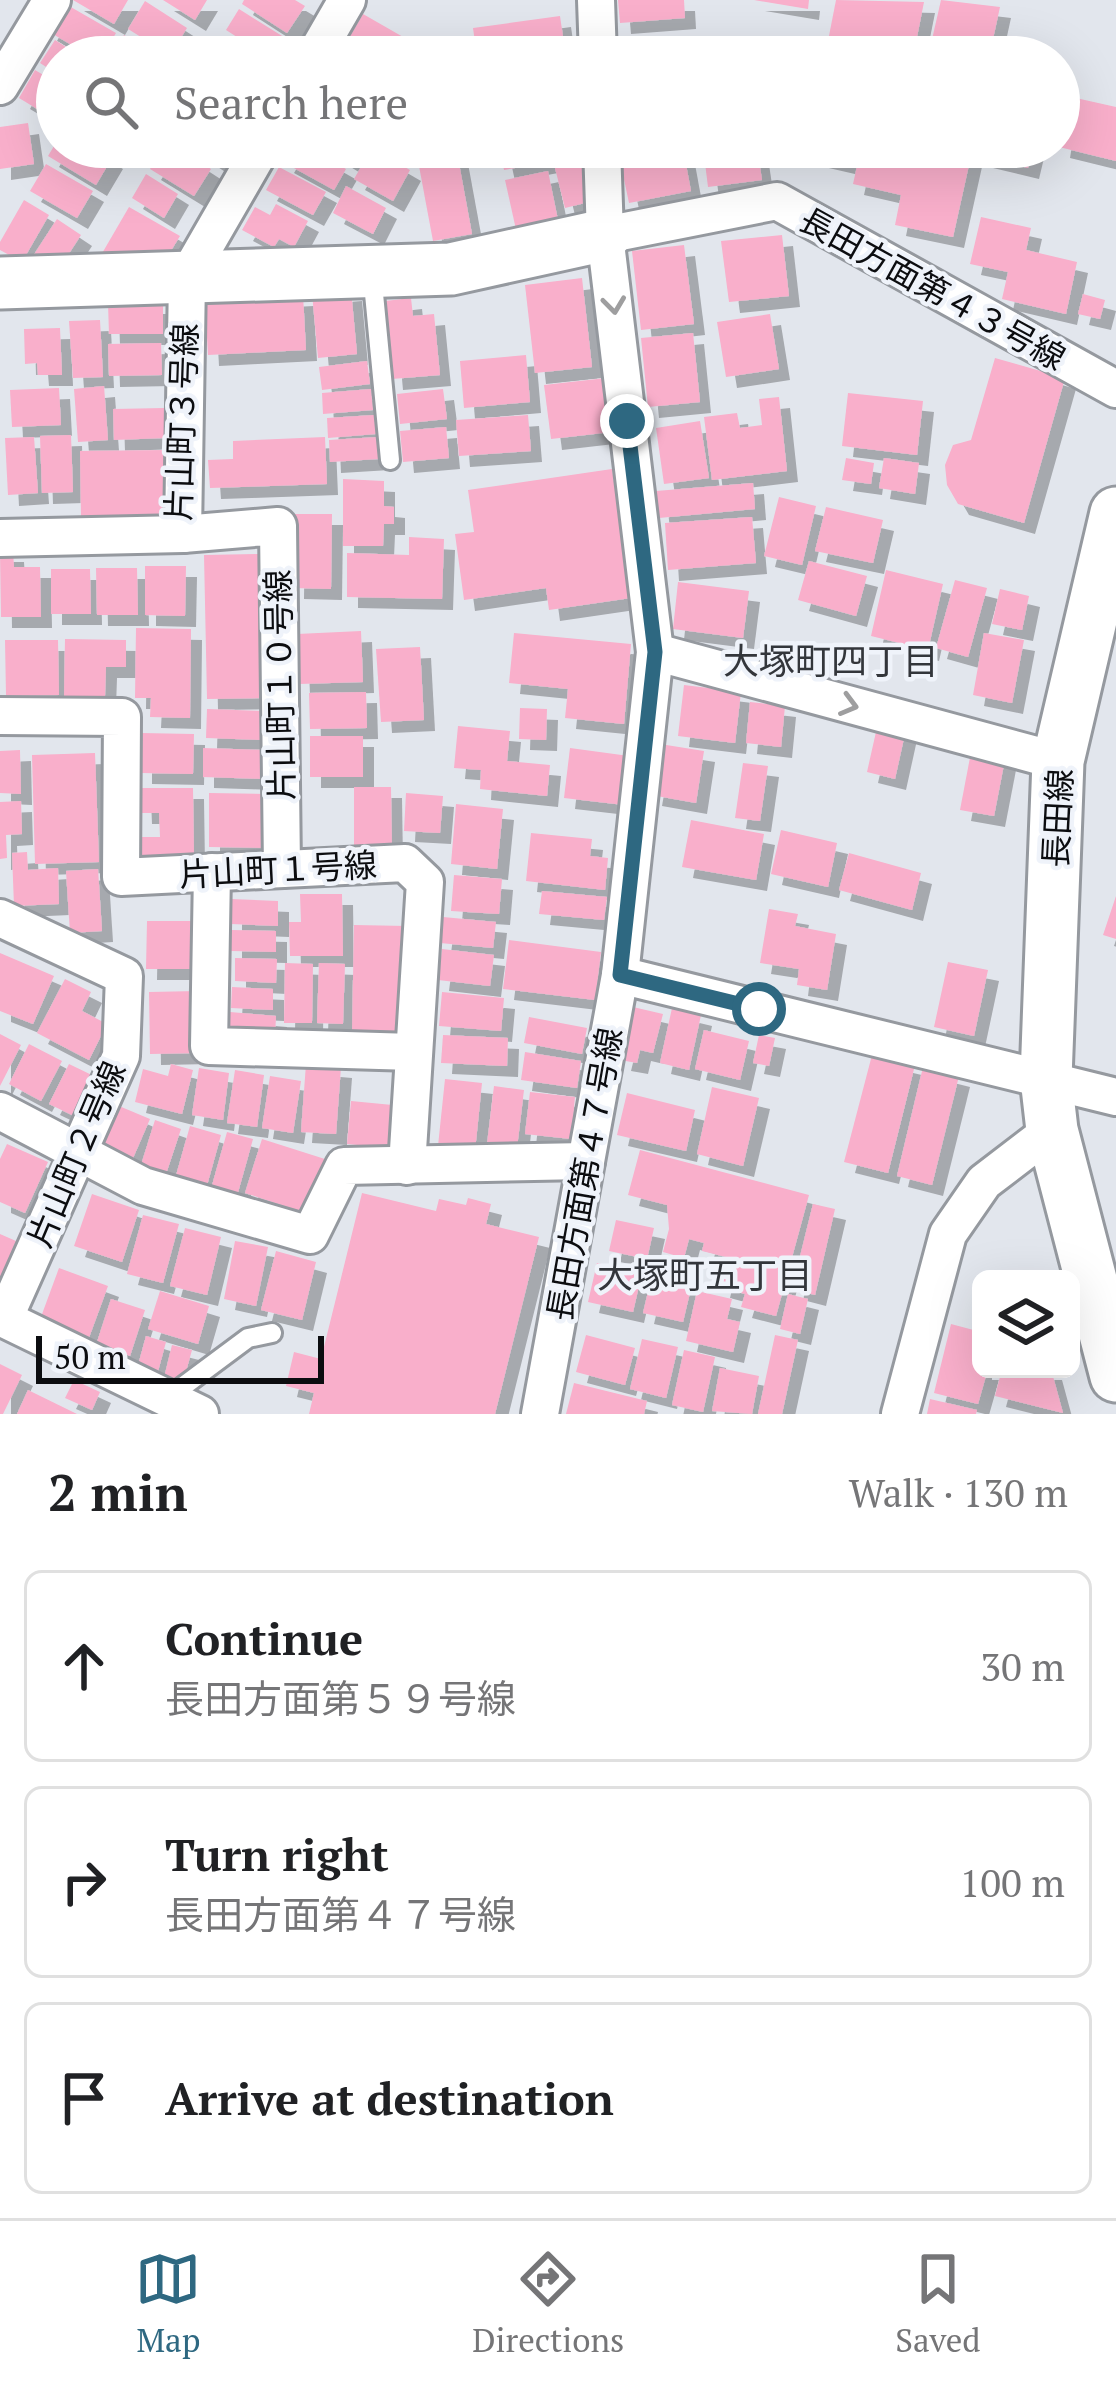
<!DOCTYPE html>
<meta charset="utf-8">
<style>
:root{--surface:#fff;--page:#f2f2f2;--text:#202124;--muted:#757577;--line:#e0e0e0;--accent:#2e6881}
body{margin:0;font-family:"PT Serif","Noto Sans JP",serif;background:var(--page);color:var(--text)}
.controls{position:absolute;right:36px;bottom:36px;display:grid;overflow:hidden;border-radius:18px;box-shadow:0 12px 48px #0002}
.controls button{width:108px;height:108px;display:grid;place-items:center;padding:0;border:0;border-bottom:3px solid var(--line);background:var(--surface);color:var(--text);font:60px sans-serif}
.scale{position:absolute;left:36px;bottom:30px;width:288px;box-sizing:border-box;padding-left:12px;border:6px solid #0c0d10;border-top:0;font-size:33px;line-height:42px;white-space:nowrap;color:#0c0d10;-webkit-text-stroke:9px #eff3fa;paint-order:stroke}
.stop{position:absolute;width:36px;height:36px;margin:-27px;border:9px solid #2e6881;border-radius:50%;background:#fff}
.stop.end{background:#2e6881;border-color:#fff;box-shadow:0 3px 12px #0008}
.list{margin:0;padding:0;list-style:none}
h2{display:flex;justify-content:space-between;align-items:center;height:156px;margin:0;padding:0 48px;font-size:51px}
h2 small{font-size:39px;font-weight:400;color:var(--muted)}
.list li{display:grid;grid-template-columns:78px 1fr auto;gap:36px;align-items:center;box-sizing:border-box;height:192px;margin:0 24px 24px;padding:0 24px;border:3px solid var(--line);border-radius:18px}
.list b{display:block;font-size:45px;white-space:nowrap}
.list p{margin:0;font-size:39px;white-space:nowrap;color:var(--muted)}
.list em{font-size:39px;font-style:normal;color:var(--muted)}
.icon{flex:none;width:66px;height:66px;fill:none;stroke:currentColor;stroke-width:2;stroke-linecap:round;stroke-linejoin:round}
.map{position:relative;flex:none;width:1116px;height:1414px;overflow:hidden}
.search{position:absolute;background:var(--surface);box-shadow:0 12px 48px #0002;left:36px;right:36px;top:36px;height:132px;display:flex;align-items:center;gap:30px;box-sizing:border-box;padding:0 42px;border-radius:66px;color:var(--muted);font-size:45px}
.sheet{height:804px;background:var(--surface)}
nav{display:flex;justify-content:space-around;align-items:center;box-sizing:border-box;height:168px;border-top:3px solid var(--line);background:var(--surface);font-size:33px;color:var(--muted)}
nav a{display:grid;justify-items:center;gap:6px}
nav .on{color:var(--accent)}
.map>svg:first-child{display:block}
.building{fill:#f9afcb;filter:url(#shadow)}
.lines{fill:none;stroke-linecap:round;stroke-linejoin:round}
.lane-casing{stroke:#95999f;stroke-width:24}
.street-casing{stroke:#95999f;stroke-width:42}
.secondary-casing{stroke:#95999f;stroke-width:57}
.lane{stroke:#fff;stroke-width:18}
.street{stroke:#fff;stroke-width:36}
.secondary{stroke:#fff;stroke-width:51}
.oneway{stroke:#9e9e9f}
.route{stroke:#2e6881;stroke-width:15}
.labels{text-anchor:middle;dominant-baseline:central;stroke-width:9;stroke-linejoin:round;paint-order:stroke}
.street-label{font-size:33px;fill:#0c0d10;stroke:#eff3fa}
.neighbourhood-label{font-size:36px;fill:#33363b;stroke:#eff3fa}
</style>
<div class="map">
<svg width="1116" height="1414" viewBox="0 0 1116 1414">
<defs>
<filter id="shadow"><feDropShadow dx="11" dy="11" stdDeviation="0" flood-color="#0004"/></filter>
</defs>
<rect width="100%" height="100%" fill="#e2e6ed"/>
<g class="building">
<polygon points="73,0 128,0 114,24"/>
<polygon points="163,0 207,0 195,20"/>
<polygon points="244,0 295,0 305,6 287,33 242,4"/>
<polygon points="618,0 684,0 685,18 620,23"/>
<polygon points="754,0 809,0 808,9"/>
<polygon points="836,0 924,2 913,57 828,41"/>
<polygon points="941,0 1000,7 989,57 928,57"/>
<polygon points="145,1 187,28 170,55 128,29"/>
<polygon points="62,2 116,33 102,57 92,57 46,30"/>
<polygon points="239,9 295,44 286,57 268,57 226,30"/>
<polygon points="363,14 438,57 338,57"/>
<polygon points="560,16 566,57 477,57 473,28"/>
<polygon points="124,35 160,57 111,57"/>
<polygon points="55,40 82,57 57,57 57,74 40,63"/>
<polygon points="35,70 57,83 57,121 19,98"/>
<polygon points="1067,96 1116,107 1116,161 1059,147"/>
<polygon points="28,123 34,164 0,169 0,127"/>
<polygon points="57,141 57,147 94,147 112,158 96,185 48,156"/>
<polygon points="164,147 177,147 211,169 194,196 150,169"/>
<polygon points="193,147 235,147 222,166"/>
<polygon points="292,147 307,147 346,169 334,190 283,162"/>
<polygon points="325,147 361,147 351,163"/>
<polygon points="456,147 472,234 433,241 416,150"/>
<polygon points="499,147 583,147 585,155 504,170"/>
<polygon points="703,147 757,147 762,180 708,187"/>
<polygon points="811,147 973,147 953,237 895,225 901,195 853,184 857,166 809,155"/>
<polygon points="984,147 1033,147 1028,168 982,157"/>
<polygon points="372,148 410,170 393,201 354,179"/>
<polygon points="683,148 691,191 629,203 620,160"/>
<polygon points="583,161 593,201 565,208 555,168"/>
<polygon points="46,164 93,191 77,218 30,191"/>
<polygon points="279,167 326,192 313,215 266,190"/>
<polygon points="548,171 559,225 517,234 505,180"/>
<polygon points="146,174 178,194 164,218 132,198"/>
<polygon points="346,186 386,208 373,234 333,213"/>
<polygon points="24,200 49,215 22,262 0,250 0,242"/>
<polygon points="276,204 308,221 294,247 279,239 274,247 242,230 255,207 270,215"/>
<polygon points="129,207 180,236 164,262 97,262"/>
<polygon points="981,217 1031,228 1026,250 1077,262 1066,314 1002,299 1008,272 970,264"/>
<polygon points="57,219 81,235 57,272 33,256"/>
<polygon points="782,235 789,296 729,302 721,241"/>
<polygon points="684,245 694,324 641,330 632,251"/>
<polygon points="582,278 592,367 535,373 525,285"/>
<polygon points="351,290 357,354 318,358 312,293"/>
<polygon points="1083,294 1105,300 1100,319 1078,314"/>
<polygon points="303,295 306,350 208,355 205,300"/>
<polygon points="411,298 413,316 434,314 440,375 392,379 385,301"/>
<polygon points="108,303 163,303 163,334 109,334"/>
<polygon points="770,314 779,369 726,377 717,322"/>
<polygon points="100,320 103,377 73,378 69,321"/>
<polygon points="60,328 62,375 38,375 37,363 25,364 24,329"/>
<polygon points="693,333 700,402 648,407 641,338"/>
<polygon points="161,343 162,375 109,376 108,344"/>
<polygon points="526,355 530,402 464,408 460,361"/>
<polygon points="995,358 1065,378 1024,523 958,504 947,485 945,465 953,445 971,440"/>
<polygon points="367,361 370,384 322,390 319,367"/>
<polygon points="606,378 612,432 551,439 544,385"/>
<polygon points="104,386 108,440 78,442 74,389"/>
<polygon points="59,388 61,425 12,427 10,390"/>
<polygon points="371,389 373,410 323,414 322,393"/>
<polygon points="443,389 447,419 400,424 397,394"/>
<polygon points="848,393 923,401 917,455 842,446"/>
<polygon points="779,397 787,471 712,480 704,417 737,413 740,428 762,425 759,399"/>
<polygon points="164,408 165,438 114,440 113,409"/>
<polygon points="374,415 376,434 328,438 327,418"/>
<polygon points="528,415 531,451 459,456 456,420"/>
<polygon points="700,421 709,478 664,484 656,428"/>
<polygon points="446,427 449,458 403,462 400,431"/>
<polygon points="71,435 73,492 42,493 40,436"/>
<polygon points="34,437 38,493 8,495 5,438"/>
<polygon points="325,437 327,484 210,488 208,460 233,459 233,441"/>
<polygon points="378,437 379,459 330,462 329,440"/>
<polygon points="165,450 167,515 81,517 80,451"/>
<polygon points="846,458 874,463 871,484 842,480"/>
<polygon points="884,458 919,463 915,494 879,488"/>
<polygon points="612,469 631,598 549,610 546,588 464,600 455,534 474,532 468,490"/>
<polygon points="343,479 384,481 384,506 394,507 394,524 384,524 383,546 343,546"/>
<polygon points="753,483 755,509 659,518 656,491"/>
<polygon points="779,497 816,506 802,565 764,556"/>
<polygon points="826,507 883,520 873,563 815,551"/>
<polygon points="294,514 332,514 331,589 293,588"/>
<polygon points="752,517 756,563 668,570 665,523"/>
<polygon points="409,537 444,539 442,599 347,597 347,553 409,555"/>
<polygon points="0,551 13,551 14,567 40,567 41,617 1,617"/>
<polygon points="259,554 263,698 207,699 204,555"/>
<polygon points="809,561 867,576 856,616 798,600"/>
<polygon points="145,566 186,566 185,616 145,615"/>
<polygon points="96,568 137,568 138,615 97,615"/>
<polygon points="51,569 90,569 91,614 51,614"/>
<polygon points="886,570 943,584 928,650 871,636"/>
<polygon points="955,580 987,588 968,657 936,648"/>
<polygon points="678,582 749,591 743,638 673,629"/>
<polygon points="1000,589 1029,596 1022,630 992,624"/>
<polygon points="136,628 191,629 190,718 150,717 151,698 135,698"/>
<polygon points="361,631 363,682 299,684 297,634"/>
<polygon points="514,633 631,644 624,724 565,718 568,689 509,683"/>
<polygon points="984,633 1024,640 1012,703 973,695"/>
<polygon points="65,639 126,640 126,667 106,667 105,696 64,696"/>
<polygon points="5,640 58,640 59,695 6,696"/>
<polygon points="420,647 424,720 381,722 376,649"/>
<polygon points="684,685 741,692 735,743 678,736"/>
<polygon points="366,692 367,728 310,729 309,693"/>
<polygon points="750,702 785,706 781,747 746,743"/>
<polygon points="520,708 547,709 546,740 519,739"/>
<polygon points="207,709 263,711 261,740 206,738"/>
<polygon points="878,723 906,729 895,779 867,772"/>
<polygon points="458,726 510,731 507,761 550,765 547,796 480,789 481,770 454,768"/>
<polygon points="141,733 194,734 193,774 141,773"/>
<rect x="310" y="736" width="53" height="41"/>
<polygon points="660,744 704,751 696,803 651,795"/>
<polygon points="972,747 1006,754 994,816 960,810"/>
<polygon points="203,748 266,750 265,779 203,777"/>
<polygon points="570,748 629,756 624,805 564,798"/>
<polygon points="20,750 21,794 0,793 0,751"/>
<polygon points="95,753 99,862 35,864 32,755"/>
<polygon points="743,763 768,766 760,821 735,818"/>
<polygon points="354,787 391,787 392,852 354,852"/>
<polygon points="140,788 193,788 194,856 142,857 142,837 160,837 159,813 141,813"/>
<polygon points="209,793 267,794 266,848 209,847"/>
<polygon points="406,793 443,796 440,833 404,831"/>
<polygon points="21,801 22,834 6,835 7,858 0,859 0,802"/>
<polygon points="456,804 503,809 497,869 451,864"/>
<polygon points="691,820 764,834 756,880 682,867"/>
<polygon points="781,830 837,843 828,887 771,874"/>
<polygon points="531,833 592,839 590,856 608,858 605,890 526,881"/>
<polygon points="27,852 28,870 58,868 59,904 14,906 12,853"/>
<polygon points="849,853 921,873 912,910 839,890"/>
<polygon points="98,869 102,931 70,933 66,871"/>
<polygon points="454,875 502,879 499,914 451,911"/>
<polygon points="542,891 607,897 604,920 539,914"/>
<polygon points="300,894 342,894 343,956 290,956 289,922 301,922"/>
<polygon points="1116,896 1116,939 1103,935"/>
<polygon points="231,899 278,901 278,926 231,924"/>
<polygon points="769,909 798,914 795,926 836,934 827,990 797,985 799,969 760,963"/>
<polygon points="443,917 496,922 493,948 440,943"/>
<polygon points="147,921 198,921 197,969 146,969"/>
<polygon points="354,925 408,926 406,1036 352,1034"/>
<polygon points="231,930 276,931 276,952 231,951"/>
<polygon points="509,940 601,952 595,1000 503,989"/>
<polygon points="442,949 494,955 490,986 438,980"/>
<polygon points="0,953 54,976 33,1024 0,1011"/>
<polygon points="235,958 277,959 276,983 235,981"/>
<polygon points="948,962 988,970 974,1036 934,1027"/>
<polygon points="285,963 313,964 312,1023 284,1023"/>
<polygon points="319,963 345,964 343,1024 317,1023"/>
<polygon points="65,979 91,992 82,1011 107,1024 89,1060 37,1033"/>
<polygon points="232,987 273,989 273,1010 231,1008"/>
<polygon points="198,991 200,1053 150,1054 149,992"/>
<polygon points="442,992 504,998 501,1031 439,1026"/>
<polygon points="633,1007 663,1014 653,1053 640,1050 637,1063 620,1060"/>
<polygon points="672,1008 701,1015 689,1070 660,1063"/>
<polygon points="230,1012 276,1016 275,1039 228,1035"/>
<polygon points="529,1017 587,1028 582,1054 524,1043"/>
<polygon points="704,1030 749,1041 740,1080 695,1069"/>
<polygon points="0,1034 21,1045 0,1086"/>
<polygon points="443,1035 508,1038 507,1066 441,1063"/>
<polygon points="759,1035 775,1038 769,1066 753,1063"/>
<polygon points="29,1044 62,1061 41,1101 9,1084"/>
<polygon points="525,1052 581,1061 577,1088 521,1080"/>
<polygon points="872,1055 915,1065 888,1173 844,1162"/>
<polygon points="69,1064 98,1078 78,1118 49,1104"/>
<polygon points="171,1064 193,1070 182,1114 135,1102 143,1069 168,1076"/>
<polygon points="306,1064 341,1067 336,1134 301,1132"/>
<polygon points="923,1067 959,1076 932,1185 897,1176"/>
<polygon points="199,1068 229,1073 223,1120 192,1115"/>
<polygon points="235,1070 264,1075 257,1127 227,1123"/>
<polygon points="270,1076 301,1081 293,1133 262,1128"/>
<polygon points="445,1079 482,1083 475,1151 438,1146"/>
<polygon points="494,1086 524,1090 517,1148 487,1144"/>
<polygon points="712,1087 759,1098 743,1166 697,1154"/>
<polygon points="530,1092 575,1097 571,1139 525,1134"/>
<polygon points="627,1093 695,1110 686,1151 617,1135"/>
<polygon points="351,1101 403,1106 400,1149 347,1144"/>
<polygon points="119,1106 150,1119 133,1158 102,1145"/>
<polygon points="155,1120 181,1129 166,1174 141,1165"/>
<polygon points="190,1126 221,1135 206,1189 175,1179"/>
<polygon points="227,1132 253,1139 237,1196 211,1189"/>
<polygon points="262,1139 328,1160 310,1214 245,1193"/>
<polygon points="7,1144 48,1162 25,1213 0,1202 0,1159"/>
<polygon points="640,1150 809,1195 776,1316 741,1307 745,1294 719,1287 726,1257 702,1251 704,1243 689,1239 684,1258 663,1252 669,1229 667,1205 628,1195"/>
<polygon points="362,1193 436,1211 439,1199 466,1205 468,1198 491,1204 486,1224 539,1237 495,1414 309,1414 314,1393 286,1386 294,1352 321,1359"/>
<polygon points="92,1194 139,1210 122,1262 74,1246"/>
<polygon points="813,1204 835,1209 815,1295 792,1289"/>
<polygon points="143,1215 179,1224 163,1283 127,1274"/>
<polygon points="616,1220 654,1228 647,1259 609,1251"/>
<polygon points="185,1228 221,1237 207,1295 170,1286"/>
<polygon points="0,1234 16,1241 3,1272 15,1277 0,1301"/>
<polygon points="235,1241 268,1247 256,1306 224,1299"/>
<polygon points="276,1251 316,1262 302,1320 261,1310"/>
<polygon points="597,1263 642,1273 633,1312 588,1302"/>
<polygon points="59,1268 108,1286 87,1343 38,1325"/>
<polygon points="652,1275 692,1284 683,1322 643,1313"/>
<polygon points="160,1291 209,1306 198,1344 148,1329"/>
<polygon points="697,1291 732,1299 727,1319 740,1322 733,1352 686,1341"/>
<polygon points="788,1294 808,1299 800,1334 780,1329"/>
<polygon points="111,1299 145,1310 130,1356 96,1345"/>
<polygon points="951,1324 981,1332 981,1369 988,1369 978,1404 934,1393"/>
<polygon points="586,1335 635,1348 625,1385 576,1372"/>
<polygon points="775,1335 798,1340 782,1414 758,1414"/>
<polygon points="146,1336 166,1342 157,1375 137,1369"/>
<polygon points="642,1339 678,1347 666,1398 630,1389"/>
<polygon points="172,1345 192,1350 183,1382 164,1378"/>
<polygon points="684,1350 715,1357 703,1412 672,1405"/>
<polygon points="0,1364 22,1375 3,1414 0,1414"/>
<polygon points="720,1368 759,1376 752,1414 712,1411"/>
<polygon points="1002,1369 1051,1369 1063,1413 995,1396"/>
<polygon points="74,1380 100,1392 92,1410 65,1398"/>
<polygon points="574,1383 647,1401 644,1414 566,1414"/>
<polygon points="28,1390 77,1414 17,1414"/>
<polygon points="930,1399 977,1410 976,1414 927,1414"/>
</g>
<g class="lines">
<g class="lane-casing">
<g id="lane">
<polyline points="372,273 390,460"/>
<polyline points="166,1399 248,1338 272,1333"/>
</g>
</g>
<g class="street-casing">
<g id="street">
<polyline points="596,0 598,57"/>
<polyline points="314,57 347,0"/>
<polyline points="0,86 52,0"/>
<polyline points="605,235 777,201 1116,389"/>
<polyline points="183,534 278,526 282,869"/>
<polyline points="0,538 183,534 187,277 262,147"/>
<polyline points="655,652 1058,761"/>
<polyline points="0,716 122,717 121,877 405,863 425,882 407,1166"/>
<polyline points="212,872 209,1046 413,1052"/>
<polyline points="0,918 124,976 121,1056 4,1319"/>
<polyline points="620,975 1116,1097"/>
<polyline points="0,1111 143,1186 310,1235 344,1166 586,1161"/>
<polyline points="0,1317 200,1414"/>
<polyline points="540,1414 620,975 655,652 605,235 602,147"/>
<polyline points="900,1414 948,1234 984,1182 1052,1130"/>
</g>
</g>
<g class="secondary-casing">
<g id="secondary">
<polyline points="0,283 451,269 605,235"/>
<polyline points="1116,513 1058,761 1046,1078 1052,1130 1116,1376"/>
</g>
</g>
<use href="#lane" class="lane"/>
<use href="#street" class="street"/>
<use href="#secondary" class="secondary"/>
</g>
<defs><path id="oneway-chevron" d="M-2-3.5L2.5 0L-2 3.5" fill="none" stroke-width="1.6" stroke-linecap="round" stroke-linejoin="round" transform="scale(3)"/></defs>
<g class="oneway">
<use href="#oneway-chevron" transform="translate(614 305) rotate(83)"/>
<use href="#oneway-chevron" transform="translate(849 705) rotate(15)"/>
</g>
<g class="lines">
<polyline class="route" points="627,421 655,652 620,975 759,1009"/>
</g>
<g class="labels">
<g class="street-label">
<text transform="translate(933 288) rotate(29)">長田方面第４３号線</text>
<text transform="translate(181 422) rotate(-88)">片山町３号線</text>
<text transform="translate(279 685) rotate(-91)">片山町１０号線</text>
<text transform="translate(1057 818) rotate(-87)">長田線</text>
<text transform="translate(278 869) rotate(-3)">片山町１号線</text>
<text transform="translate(76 1154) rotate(-67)">片山町２号線</text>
<text transform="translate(584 1174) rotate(-80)">長田方面第４７号線</text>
</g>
<g class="neighbourhood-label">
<text x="831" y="660">大塚町四丁目</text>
<text x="705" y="1274">大塚町五丁目</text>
</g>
</g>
</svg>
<div class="controls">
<button><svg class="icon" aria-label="layers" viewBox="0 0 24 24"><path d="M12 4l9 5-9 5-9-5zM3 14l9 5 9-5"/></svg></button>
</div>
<div class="scale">50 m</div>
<div class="stop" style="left:759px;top:1009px"></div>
<div class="stop end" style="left:627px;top:421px"></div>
<div class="search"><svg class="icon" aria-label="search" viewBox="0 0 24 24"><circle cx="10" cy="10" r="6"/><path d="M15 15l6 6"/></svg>Search here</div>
</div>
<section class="sheet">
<h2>2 min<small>Walk · 130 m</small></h2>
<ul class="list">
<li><svg class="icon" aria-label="ahead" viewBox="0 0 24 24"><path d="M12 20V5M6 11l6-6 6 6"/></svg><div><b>Continue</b><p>長田方面第５９号線</p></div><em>30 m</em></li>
<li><svg class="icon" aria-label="right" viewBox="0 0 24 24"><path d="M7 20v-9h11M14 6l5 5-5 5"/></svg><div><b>Turn right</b><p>長田方面第４７号線</p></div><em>100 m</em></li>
<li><svg class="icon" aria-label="arrive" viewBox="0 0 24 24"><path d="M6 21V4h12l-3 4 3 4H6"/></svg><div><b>Arrive at destination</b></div></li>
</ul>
</section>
<nav>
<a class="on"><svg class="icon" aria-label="map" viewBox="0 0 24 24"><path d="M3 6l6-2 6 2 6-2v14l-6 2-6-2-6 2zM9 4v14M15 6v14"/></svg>Map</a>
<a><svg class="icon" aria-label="directions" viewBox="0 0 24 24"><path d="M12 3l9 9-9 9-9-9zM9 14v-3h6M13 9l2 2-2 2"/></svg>Directions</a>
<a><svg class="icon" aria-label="saved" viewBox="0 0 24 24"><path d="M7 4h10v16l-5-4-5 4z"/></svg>Saved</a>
</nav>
